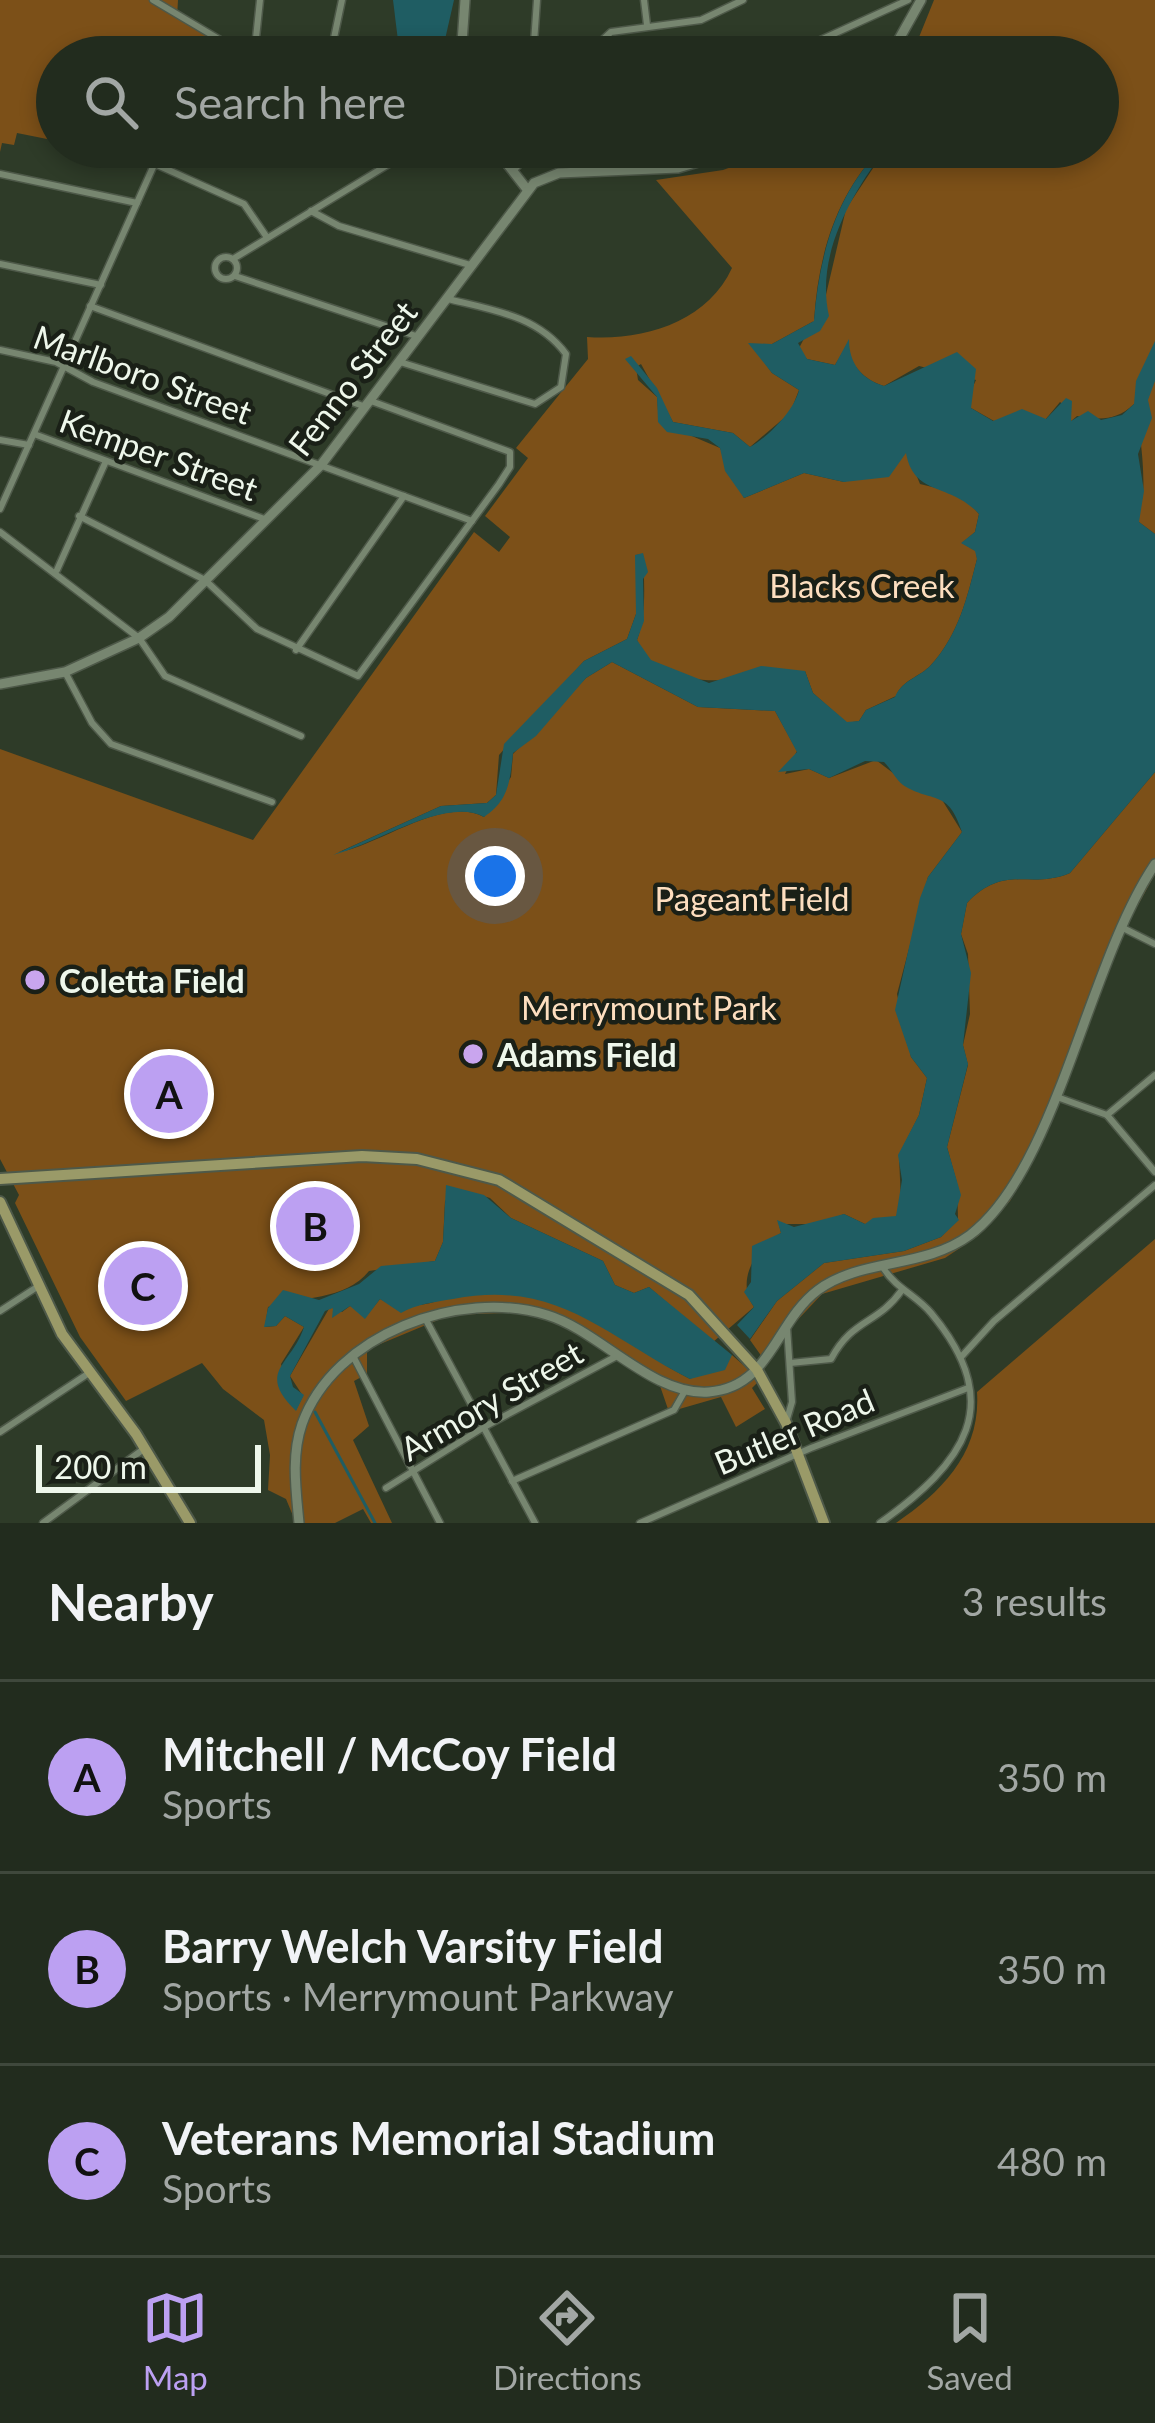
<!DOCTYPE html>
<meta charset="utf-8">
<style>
:root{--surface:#222c1e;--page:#2a3427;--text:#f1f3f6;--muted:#a2a7a4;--line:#3f483c;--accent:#bca0f2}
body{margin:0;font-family:Lato,sans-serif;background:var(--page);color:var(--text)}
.scale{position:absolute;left:36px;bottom:30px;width:225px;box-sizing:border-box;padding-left:12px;border:6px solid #eef7eb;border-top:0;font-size:33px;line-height:42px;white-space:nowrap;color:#eef7eb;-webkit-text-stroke:9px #1a2017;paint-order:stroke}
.you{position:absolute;left:495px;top:876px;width:42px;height:42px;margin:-30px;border:9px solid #fff;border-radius:50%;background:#1a73e8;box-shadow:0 0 0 18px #1a73e833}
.badge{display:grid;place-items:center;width:78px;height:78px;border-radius:50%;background:var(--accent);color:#111;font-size:39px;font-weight:700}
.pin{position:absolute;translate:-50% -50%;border:6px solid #fff;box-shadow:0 3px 12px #0006}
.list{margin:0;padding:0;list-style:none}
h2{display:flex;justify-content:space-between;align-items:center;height:156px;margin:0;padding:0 48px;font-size:51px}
h2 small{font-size:39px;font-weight:400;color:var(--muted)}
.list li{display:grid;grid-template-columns:78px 1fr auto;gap:36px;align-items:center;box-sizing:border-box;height:192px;padding:0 48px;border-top:3px solid var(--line)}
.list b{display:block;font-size:45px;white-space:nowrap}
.list p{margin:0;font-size:39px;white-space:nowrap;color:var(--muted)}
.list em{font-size:39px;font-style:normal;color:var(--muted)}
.icon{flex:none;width:66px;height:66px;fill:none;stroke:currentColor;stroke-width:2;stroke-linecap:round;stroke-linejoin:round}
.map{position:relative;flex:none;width:1155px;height:1523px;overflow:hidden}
.search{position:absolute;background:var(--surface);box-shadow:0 6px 18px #0003;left:36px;right:36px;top:36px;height:132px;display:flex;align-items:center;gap:30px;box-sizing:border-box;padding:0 42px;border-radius:66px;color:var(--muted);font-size:45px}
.sheet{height:732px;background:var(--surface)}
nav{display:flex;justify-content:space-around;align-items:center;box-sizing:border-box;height:168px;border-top:3px solid var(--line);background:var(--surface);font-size:33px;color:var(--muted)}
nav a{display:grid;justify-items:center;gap:6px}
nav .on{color:var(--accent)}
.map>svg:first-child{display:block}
.green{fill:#7c5018}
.water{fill:#1f5d63}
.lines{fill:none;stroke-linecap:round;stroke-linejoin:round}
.stream{stroke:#1f5d63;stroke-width:3}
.street-casing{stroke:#4e5949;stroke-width:9}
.secondary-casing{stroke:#4e5949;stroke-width:12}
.primary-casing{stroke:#4e5949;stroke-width:14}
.street{stroke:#778670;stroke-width:6}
.secondary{stroke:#778670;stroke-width:9}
.primary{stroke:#9a9a68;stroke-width:10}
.poi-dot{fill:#c9a5ee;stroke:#1a2017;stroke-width:4.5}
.labels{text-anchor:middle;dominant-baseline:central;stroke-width:9;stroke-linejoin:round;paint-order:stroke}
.street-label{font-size:33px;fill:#eef7eb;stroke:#1a2017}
.park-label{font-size:33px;fill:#fddebf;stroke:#1a2017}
.poi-label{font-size:33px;font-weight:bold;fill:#eef7eb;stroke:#1a2017;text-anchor:start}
</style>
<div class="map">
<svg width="1155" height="1523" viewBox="0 0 1155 1523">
<rect width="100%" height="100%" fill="#2e3b28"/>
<g class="green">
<polygon points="0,0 178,0 177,18 207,35 194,57 57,57 57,141 17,133 14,145 2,143 0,152"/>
<path d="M 934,0 L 1155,0 L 1155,534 L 1139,522 C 1138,511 1142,504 1143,493 C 1145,471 1140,426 1134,404 C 1116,421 1100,420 1077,416 L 1070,422 L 1070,410 L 1060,402 L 1045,420 L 1028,414 L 994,421 L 971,408 L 969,395 L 976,380 L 919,366 L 884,386 C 864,380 850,365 847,345 L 835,365 L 807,359 L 798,350 L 825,299 L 846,209 L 887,147 L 1098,147 L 1098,57 L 911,57 Z"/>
<path d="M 786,147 L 883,147 C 836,193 818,256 814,321 L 772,344 L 751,344 L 772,373 L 799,390 L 790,413 L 750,447 L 733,433 L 673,422 L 641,364 L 636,367 L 638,380 L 657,397 L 659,422 L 720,448 L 744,498 L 804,473 L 844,482 L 907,452 L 920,484 L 961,494 L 979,514 L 975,532 L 962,543 L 976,551 L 977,559 C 967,598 959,634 931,665 C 920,677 902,680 896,696 L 866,710 L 859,721 L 847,723 L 813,693 L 805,671 C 755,675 662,702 637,640 C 647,613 644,582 643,554 L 636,555 L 636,614 L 627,639 L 584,661 L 499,755 L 496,795 L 487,803 L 441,806 L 339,852 C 380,845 444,795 484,817 L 511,777 L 513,754 L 586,678 L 612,662 L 698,707 L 775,711 L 797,751 L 785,774 L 809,769 L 829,778 L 876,760 L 914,789 L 939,795 L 962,832 L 928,877 L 897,994 L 911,1057 L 927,1078 L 919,1115 L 899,1155 L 901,1203 L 896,1217 L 865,1224 L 844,1214 L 818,1224 L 779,1224 L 781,1233 C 756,1248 735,1280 754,1307 L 713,1342 L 649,1287 L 634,1293 L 615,1285 L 603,1261 L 511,1218 L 490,1198 L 463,1190 L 445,1201 L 443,1242 L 435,1261 L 369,1271 C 345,1301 301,1296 268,1307 L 265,1327 L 276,1326 L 285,1316 L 304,1327 L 281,1364 L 296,1410 L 303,1396 L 290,1376 L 330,1307 L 342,1312 L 350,1306 L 368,1314 L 380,1299 C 419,1316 438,1296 476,1292 C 490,1291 509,1293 523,1295 C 586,1303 635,1351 690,1379 L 732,1355 L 760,1380 L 752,1388 L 765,1409 L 736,1427 L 721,1397 L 669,1412 L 659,1383 L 558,1321 L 527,1312 L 450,1315 L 373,1347 L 367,1352 L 367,1374 L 354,1381 L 369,1426 L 353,1440 L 392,1523 L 371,1523 L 363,1509 L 335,1523 L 296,1523 L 286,1499 L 268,1490 L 270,1455 L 264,1420 L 223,1389 L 202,1363 L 126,1401 L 80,1337 L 15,1203 L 19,1195 L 0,1159 L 0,749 L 253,840 L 474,532 L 499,552 L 510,537 L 485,516 L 528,458 L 516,448 L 588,359 L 587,337 C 644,341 707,322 732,268 L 656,180 L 723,170 Z"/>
<path d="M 1155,772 L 1155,874 L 1115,947 L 1039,1145 L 1010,1201 L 978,1236 L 945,1258 L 822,1294 L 791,1327 L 767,1364 L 750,1340 L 777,1301 L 824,1263 L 904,1251 L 941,1237 L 958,1219 L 957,1183 L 947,1147 L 968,1065 L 963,1045 L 970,1014 L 968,954 L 961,934 L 967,903 C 1005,863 1030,890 1070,873 Z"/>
<path d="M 1155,1239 L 1155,1523 L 896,1523 C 943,1491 981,1452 977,1392 Z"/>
</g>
<g class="water">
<polygon points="393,0 454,0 441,57 400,57"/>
<path d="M 883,147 L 887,147 C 852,193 815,255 829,316 L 820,331 L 798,343 L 807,359 L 835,365 L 849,339 C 849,363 861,379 884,386 L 957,352 L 976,369 L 971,408 L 993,421 L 1022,409 L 1046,419 L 1066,398 L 1072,401 L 1071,421 L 1088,411 L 1101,420 L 1122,415 L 1134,404 L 1136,381 L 1155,341 L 1155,381 L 1148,400 L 1152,418 L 1138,454 L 1144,491 L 1139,522 L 1155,534 L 1155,772 L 1070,873 C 1030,890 1005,863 967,903 L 961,934 L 971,973 L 963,1045 L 968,1064 L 947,1147 L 961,1195 L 955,1214 L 959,1220 L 941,1237 L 904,1251 L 824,1263 L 777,1301 L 750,1339 L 737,1325 L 754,1307 L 744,1292 L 751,1282 L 752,1246 L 781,1233 L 777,1220 L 794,1227 L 844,1214 L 865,1224 L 873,1218 L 896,1216 L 902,1180 L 898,1155 L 919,1115 L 927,1078 L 911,1057 L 895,1010 L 920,898 L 928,877 L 962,832 C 948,788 933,804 903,785 C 896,780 891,769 884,762 L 865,761 L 829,778 L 809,769 L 778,772 L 797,752 L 775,711 L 698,707 L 612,662 L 586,678 L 536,736 L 513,753 C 510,783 508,801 484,817 C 446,796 374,845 333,855 L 441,806 L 487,803 L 496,795 L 504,744 L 584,661 L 627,639 L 636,614 L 635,555 L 643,553 L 648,572 L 643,579 L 644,621 L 637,640 L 651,660 L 709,683 L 761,666 L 805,671 L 813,693 L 847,722 L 859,721 L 866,710 L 895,697 C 902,680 920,677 931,665 C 959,634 967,598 977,559 L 975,551 L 961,543 L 975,532 L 979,514 C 950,482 914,497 906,453 L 889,477 L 844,482 L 804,473 L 744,498 L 725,471 L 720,448 L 708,439 L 667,432 L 658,422 L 657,397 L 625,359 L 631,356 L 657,388 L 673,422 L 733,433 L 750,447 C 768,437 794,411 799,390 L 772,373 L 748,343 L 772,344 L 814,321 C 819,256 836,193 883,147 Z"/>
<path d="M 446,1185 L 484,1195 L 511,1218 L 603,1261 L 615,1285 L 634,1293 L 649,1287 L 732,1355 L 725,1370 L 690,1379 C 603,1335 558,1279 453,1299 C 435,1302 416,1304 401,1313 L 380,1299 L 365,1319 L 350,1306 L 332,1318 L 333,1308 L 325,1311 L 290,1376 L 293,1387 L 304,1395 L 296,1411 C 255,1371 292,1365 304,1327 L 285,1316 L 276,1326 L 264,1327 L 268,1308 L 283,1290 L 319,1300 L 359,1284 L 381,1266 L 435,1261 L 443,1242 Z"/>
</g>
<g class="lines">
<polyline class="stream" points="315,1412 375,1523"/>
<g class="street-casing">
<g id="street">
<polyline points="153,0 249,57"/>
<polyline points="644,0 647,25"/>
<polyline points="254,57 260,0"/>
<polyline points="262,57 275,57"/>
<polyline points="330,57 342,0"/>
<polyline points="533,57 537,0"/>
<polyline points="584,57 611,32 701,20 743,0"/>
<polyline points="783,57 908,0"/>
<polyline points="155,164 244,204 266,236"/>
<polyline points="514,170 536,147"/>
<polyline points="0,174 137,203"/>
<polyline points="311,211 339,226 470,265"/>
<circle cx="226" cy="268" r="11"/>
<polyline points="233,259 417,147"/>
<polyline points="0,264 101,285"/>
<polyline points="235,276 419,337"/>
<polyline points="90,306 363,406"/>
<polyline points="0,350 56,362 93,382 472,521"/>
<path d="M 400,362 L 535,404 L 561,387 L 566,354 C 538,316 493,310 448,299"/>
<polyline points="34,434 267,520"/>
<polyline points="0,440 29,445"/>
<polyline points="0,509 162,147"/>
<polyline points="79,516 205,580 257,629 358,676 499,484 510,467 510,452 371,401"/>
<polyline points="0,532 139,638 165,676 301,736"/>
<polyline points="57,570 106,461"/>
<polyline points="296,650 404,496"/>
<polyline points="65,672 92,723 111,744 272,802"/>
<polyline points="1121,927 1155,944"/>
<polyline points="1057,1097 1107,1115 1155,1172"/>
<polyline points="1107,1115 1155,1075"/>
<polyline points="0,1311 37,1287"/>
<polyline points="426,1320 535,1523"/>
<polyline points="353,1356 440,1523"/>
<polyline points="962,1356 994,1321 1155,1185"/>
<path d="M 790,1363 L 831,1359 C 853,1318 877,1325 902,1290"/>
<polyline points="787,1419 792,1402 787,1327"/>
<polyline points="0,1432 89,1373"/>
<polyline points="512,1481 674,1410 686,1389"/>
<polyline points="386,1488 484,1427 617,1356"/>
<polyline points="43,1523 145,1448"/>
<polyline points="640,1523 811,1448 968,1388"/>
<path d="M 880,1523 C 964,1463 1008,1405 931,1313 C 917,1296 896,1288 884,1269"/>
</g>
</g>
<g class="secondary-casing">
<g id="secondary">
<polyline points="461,57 465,0"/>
<polyline points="889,57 921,0"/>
<polyline points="494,147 526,188"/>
<polyline points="0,684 65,672 139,638 169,617 321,465 534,183 559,173 678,168 749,147"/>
<path d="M 299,1523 C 296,1490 291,1456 302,1424 C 334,1334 460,1288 547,1315 C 600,1331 652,1396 709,1392 C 771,1387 775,1322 818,1290 C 861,1258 924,1269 970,1235 C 1057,1169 1087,965 1155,864"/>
</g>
</g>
<g class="primary-casing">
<g id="primary">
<polyline points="0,1179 362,1156 417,1159 499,1180 689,1295 757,1370 786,1423 824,1523"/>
<polyline points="0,1202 62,1334 136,1434 190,1523"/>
</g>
</g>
<use href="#street" class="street"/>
<use href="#secondary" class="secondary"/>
<use href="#primary" class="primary"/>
</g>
<g class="poi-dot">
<circle cx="35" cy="980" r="12"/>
<circle cx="473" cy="1054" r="12"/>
</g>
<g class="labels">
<g class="street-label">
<text transform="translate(143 374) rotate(20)">Marlboro Street</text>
<text transform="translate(352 378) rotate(-52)">Fenno Street</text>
<text transform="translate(159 454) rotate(20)">Kemper Street</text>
<text transform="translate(491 1400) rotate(-30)">Armory Street</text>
<text transform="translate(794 1431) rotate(-23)">Butler Road</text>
</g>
<g class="park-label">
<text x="862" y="585">Blacks Creek</text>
<text x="752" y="898">Pageant Field</text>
<text x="649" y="1007">Merrymount Park</text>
</g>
<g class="poi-label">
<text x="59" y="980">Coletta Field</text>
<text x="497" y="1054">Adams Field</text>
</g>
</g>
</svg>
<div class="scale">200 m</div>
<div class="you"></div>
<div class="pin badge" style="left:169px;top:1094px">A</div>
<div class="pin badge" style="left:315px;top:1226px">B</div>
<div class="pin badge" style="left:143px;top:1286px">C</div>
<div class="search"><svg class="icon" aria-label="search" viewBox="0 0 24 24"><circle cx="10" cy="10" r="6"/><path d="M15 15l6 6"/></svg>Search here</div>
</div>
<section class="sheet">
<h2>Nearby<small>3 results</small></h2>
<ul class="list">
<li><span class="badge">A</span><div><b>Mitchell / McCoy Field</b><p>Sports</p></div><em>350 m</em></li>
<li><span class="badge">B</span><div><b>Barry Welch Varsity Field</b><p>Sports · Merrymount Parkway</p></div><em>350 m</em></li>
<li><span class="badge">C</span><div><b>Veterans Memorial Stadium</b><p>Sports</p></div><em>480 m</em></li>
</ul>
</section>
<nav>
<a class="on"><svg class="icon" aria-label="map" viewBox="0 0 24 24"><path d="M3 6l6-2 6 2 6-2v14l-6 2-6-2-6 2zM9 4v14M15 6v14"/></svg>Map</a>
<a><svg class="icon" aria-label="directions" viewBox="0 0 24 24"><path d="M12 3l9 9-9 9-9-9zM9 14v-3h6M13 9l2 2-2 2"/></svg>Directions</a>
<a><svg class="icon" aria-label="saved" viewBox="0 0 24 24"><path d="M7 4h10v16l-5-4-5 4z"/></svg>Saved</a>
</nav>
